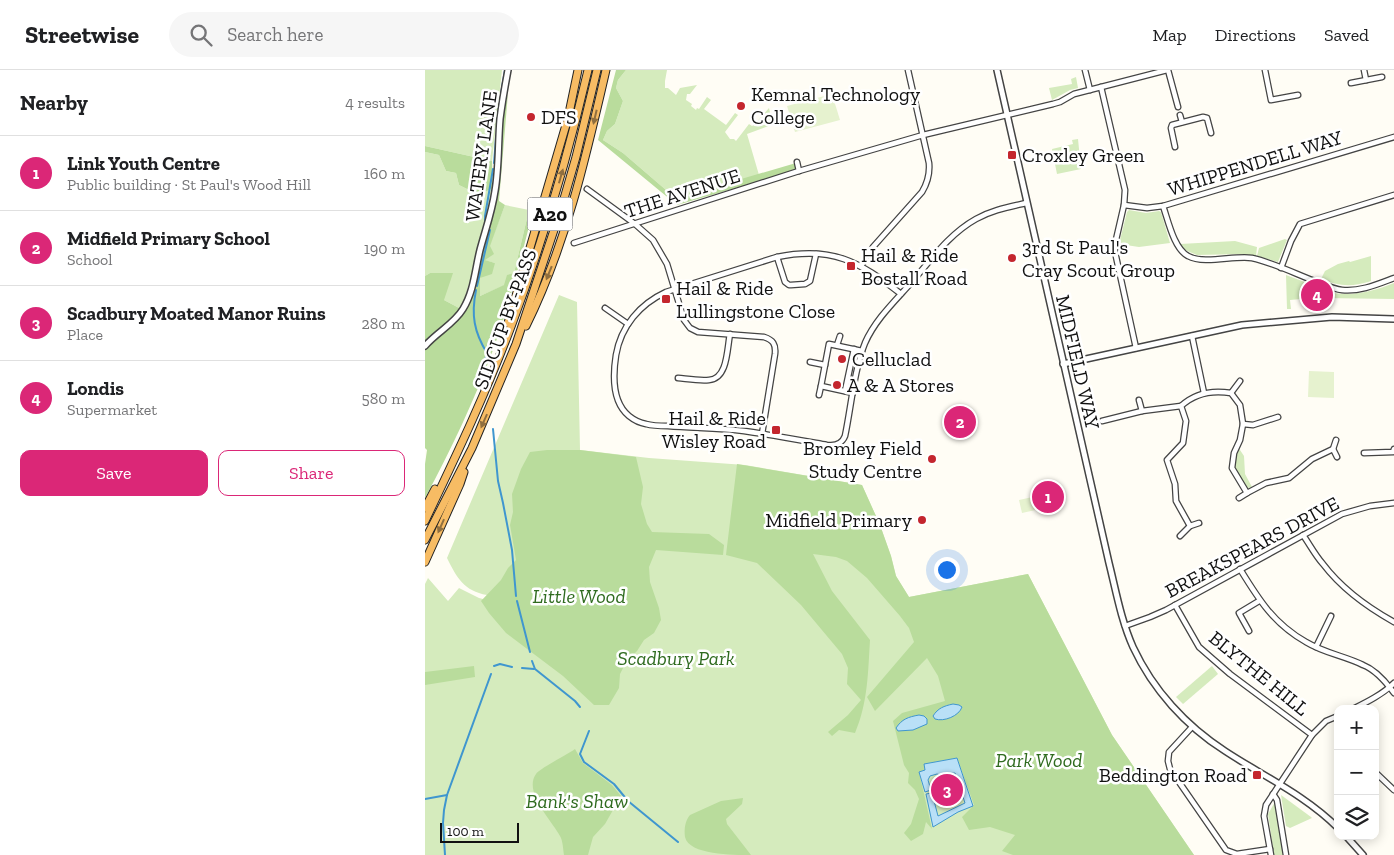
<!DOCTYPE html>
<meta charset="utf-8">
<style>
:root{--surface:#fff;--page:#f6f6f6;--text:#202124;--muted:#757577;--line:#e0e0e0;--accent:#db2777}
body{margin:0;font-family:"Zilla Slab",serif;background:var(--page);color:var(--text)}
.controls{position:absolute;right:15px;bottom:15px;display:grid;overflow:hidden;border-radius:10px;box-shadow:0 2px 12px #0003}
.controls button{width:45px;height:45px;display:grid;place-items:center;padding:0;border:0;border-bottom:1px solid var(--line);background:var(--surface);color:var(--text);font:25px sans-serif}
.scale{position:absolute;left:15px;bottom:12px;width:79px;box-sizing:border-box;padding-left:5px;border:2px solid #111;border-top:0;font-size:14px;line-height:18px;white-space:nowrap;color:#111;-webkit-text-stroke:4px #fff;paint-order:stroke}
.you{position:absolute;left:521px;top:499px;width:18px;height:18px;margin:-12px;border:4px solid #fff;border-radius:50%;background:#1a73e8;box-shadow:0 0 0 8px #1a73e833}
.badge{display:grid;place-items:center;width:32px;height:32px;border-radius:50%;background:var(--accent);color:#fff;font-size:16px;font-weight:700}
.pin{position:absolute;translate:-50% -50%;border:2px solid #fff;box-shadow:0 1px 5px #0006}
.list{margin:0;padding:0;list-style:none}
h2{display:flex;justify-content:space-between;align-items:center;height:65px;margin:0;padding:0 20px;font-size:21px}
h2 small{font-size:16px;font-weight:400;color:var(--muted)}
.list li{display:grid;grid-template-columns:32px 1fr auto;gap:15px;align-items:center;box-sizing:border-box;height:75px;padding:0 20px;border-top:1px solid var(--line)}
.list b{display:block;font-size:19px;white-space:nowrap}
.list p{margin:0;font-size:16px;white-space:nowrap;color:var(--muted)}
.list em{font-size:16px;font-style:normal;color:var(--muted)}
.actions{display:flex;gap:10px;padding:15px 20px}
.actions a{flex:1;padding:11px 0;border:1px solid var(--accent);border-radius:10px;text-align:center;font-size:18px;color:var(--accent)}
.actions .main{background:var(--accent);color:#fff}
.icon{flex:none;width:28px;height:28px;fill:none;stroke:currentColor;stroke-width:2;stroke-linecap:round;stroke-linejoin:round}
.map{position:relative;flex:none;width:969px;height:785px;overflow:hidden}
header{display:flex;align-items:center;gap:30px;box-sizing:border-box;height:70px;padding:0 25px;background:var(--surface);border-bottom:1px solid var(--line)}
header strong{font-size:24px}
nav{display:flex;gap:28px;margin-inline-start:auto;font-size:18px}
.search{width:350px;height:45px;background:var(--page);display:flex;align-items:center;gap:12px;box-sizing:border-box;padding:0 18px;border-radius:28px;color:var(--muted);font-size:19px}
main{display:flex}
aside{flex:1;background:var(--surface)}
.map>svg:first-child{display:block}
.green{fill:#d5ebbd}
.forest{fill:#b9dc9c}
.pitch{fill:#e6f2cf}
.water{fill:#b9e0f7;stroke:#3f96cf}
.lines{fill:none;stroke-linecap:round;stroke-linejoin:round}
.stream{stroke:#3f96cf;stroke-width:2}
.minor-casing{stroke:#444;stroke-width:7}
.tertiary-casing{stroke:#444;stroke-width:8}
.trunk-casing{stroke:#222;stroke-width:9}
.minor{stroke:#fff;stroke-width:4.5}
.tertiary{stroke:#fff;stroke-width:5}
.trunk{stroke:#f7bc64;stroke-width:7}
.oneway{fill:#906f3f}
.poi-dot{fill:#c4262e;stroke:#fff;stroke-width:2}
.labels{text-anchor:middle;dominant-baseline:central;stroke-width:5;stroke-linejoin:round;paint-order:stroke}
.shield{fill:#fff;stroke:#585858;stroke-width:1}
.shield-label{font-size:19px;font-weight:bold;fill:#111}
.poi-label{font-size:20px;fill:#111;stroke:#fff;text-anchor:start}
.street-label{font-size:20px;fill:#111;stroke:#fff}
.park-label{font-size:20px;font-style:italic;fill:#2f6b1f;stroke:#fff}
</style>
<header>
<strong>Streetwise</strong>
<div class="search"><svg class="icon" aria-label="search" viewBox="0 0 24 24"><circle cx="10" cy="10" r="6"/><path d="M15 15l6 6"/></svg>Search here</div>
<nav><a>Map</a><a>Directions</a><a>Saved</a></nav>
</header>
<main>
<aside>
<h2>Nearby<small>4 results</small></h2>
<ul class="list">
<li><span class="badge">1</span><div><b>Link Youth Centre</b><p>Public building · St Paul's Wood Hill</p></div><em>160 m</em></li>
<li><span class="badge">2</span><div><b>Midfield Primary School</b><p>School</p></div><em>190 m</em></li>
<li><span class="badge">3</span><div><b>Scadbury Moated Manor Ruins</b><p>Place</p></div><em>280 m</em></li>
<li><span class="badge">4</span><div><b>Londis</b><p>Supermarket</p></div><em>580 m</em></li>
</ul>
<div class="actions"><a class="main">Save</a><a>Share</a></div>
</aside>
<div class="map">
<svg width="969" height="785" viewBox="0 0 969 785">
<rect width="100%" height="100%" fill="#fffdf5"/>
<g class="green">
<polygon points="0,0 77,0 67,91 0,76"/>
<polygon points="201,0 242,0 240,11 240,18 243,18 251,25 255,18 272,15 265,24 262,24 261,30 267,34 266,36 271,40 272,38 274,39 282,27 286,30 279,39 301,55 310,43 313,45 300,62 305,69 309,69 311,71 324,54 327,56 329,55 344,38 347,52 346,55 322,64 334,105 289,117 255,129 248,126 198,83 178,70 182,61 190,54 198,31 191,18 193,10"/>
<polygon points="651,7 653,18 645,20 627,30 624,18 647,14 646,9"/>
<polygon points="653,69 656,99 632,104 627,79 648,74 647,70"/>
<polygon points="0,82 14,85 21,101 31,103 34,115 54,125 68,118 48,201 36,239 19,230 5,203 0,206"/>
<polygon points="80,135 104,140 89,203 80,215 55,226 55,208 70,193 59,190"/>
<polygon points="704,140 721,143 734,141 736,142 745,173 714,177 694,174 702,142"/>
<polygon points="860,169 862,170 853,192 832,186 834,178"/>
<polygon points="810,171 832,177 831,186 817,184 772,185 760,180 755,174"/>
<path d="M 946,186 L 946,211 L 943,212 C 927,217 912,216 896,209 L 900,201 L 913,194 L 924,191 L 925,192 Z"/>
<path d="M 861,205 L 909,223 C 931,226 949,221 969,213 L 969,229 L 897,228 L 897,220 L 887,221 L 887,228 L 865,230 L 866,239 L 862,239 Z"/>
<path d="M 134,225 L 152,232 L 155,380 L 224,388 L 320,395 L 437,415 L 455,455 L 466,486 L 471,506 L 484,527 L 603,504 L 687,665 L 769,785 L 0,785 L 0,514 L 3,508 L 23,531 L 34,518 L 54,528 L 62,530 L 62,525 C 39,521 32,508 22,488 Z"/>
<path d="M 813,377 L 819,386 L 820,404 L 827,417 L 823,418 L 821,417 C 811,401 805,396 813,377 Z"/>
<polygon points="787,596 793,604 758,634 751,627"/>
<polygon points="856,725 886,747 887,748 865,758 861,756"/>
<polygon points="850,732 860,785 849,785 843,744"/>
</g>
<g class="forest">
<polygon points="191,0 201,0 193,10 191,18 198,31 190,54 182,61 178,70 198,83 248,126 255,129 289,117 371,93 372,100 252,135 173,70"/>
<path d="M 83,23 L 74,131 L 80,135 L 65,176 L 69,184 L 60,190 L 70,193 L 67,204 L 55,208 L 55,226 L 79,215 L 82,205 L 89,203 L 104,140 L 108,141 C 96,187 85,234 68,280 C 49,331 26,380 0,428 L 0,394 L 2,380 L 0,378 L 0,280 L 9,269 L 33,249 L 40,241 L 46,229 L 72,121 L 78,48 Z"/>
<polygon points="0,76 67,91 68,118 54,125 34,115 31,103 21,101 14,85 0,82"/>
<polygon points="5,203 28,203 19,230 36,239 23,254 6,266 0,273 0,206"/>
<polygon points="122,380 155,380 211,387 218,417 216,434 222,454 227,462 284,464 299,475 298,485 231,480 224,497 225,512 234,538 236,550 229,563 219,570 212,581 201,592 195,604 194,618 184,635 169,635 138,606 81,563 64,543 56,531 76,510 83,498 91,490 85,455 88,442 87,424 96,399 105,382"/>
<path d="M 312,394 L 437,415 L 455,455 L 466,486 L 471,506 L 484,527 L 603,504 L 687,665 L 769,785 L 588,785 L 577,781 L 590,765 L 565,757 L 544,760 L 537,747 L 549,735 L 532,688 L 499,694 L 500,700 L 494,702 L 507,759 L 501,752 L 498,764 L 486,771 L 479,763 L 486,754 L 494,729 L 490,720 L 483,713 L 484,703 L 479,695 L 468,651 L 477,643 L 520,631 L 513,606 L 502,588 L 450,641 L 442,627 L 489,572 L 484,558 L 475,546 L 442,508 L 422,491 L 411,487 L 388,484 L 407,521 L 445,570 C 443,602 443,633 430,663 L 414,660 L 407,666 L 403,662 L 423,645 L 436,630 L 422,614 L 423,598 L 417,584 L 376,535 L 332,493 L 301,485 Z"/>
<polygon points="49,596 50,607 0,615 0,602"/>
<path d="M 150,679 L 158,693 L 187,715 L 196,726 L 180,754 L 168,767 L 163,785 L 139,785 C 138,779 138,771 135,766 C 127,751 98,722 111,704 C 115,698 142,685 150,679 Z"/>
<path d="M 318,728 L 317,734 L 301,749 L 302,754 L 326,785 C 308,785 264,785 260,767 C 259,759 260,751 265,745 L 296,731 Z"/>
</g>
<g class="pitch">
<polygon points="407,24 415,50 370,62 362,36"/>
<polygon points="884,301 909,302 909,328 883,327"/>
<polygon points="621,424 624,437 597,443 594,430"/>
</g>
<g class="water">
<path d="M 528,634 L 534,635 L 537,637 C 534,646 519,652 510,649 L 508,646 C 513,638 519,636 528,634 Z"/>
<path d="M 494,645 L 499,646 L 502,649 L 502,654 L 488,660 L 473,661 L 471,658 C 477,649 483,647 494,645 Z"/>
<polygon points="532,688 548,736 533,742 508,757 501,724 507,723 513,746 540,733 530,703 515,705 512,704 505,706 503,710 506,720 500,722 494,702 500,700 499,694"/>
</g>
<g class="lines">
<g class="stream">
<polyline points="76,24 80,0"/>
<polyline points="69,93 71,68"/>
<polyline points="60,154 60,146 68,99"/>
<polyline points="52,216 65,160"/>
<path d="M 51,220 C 46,245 49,262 62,283 L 60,290"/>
<polyline points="68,359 73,411 78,433 87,480 91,526"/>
<polyline points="92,531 105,582"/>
<polyline points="107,591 110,599 150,631 155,637"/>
<polyline points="69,596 75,594 87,597"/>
<polyline points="97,598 109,599"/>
<polyline points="164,661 155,684 159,692 189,714 203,731 253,772"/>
<polyline points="0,729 22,725 66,604"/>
<polyline points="20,785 18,753 19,740 22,725"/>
</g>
<g class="minor-casing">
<g id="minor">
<polyline points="660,0 665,20"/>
<polyline points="743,0 753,37"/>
<polyline points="840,0 846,30 873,25"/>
<polyline points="939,0 941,10"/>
<polyline points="926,13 957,7"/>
<polyline points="676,17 700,120 699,135 690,174 690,182 711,278"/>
<polyline points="755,45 757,52"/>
<polyline points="750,77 746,58 747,55 778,47 782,48 786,63"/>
<polyline points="372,92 374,101"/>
<path d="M 162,119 L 210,154 L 228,170 L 242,194 L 259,250 L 265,258 L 273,262 L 339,267 C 348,270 351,274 350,284 L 337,364"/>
<polyline points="699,135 722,138 738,136 969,67"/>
<path d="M 738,136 C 743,150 749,179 763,186 C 780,195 809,185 827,188 C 849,193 871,204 892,212 C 900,215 909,219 917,220 C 935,222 953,214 969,208"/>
<polyline points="149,173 374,101 498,65 628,34 635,32 649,24 742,0"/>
<polyline points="352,187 360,212 364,215 366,215 380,214 385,211 391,184"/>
<path d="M 436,196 L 448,177 L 497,122 C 503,112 505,104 504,93 L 483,0"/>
<polyline points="856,198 866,171 875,154 969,125"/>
<path d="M 476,224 C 434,191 407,176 352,187 L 241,222 C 215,234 196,256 191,285 C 188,304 187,332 204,346 C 209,350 215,353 221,354 C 228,356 236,356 243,356 C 269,358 294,358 319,361 C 347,365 374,370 402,375 C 409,376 417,374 420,366 C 426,338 429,300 440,273 C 450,250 469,232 486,213 C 506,190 524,164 551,149 C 567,140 584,137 601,133"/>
<polyline points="180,238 203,254"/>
<polyline points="767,266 779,323"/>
<polyline points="412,275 415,266"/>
<polyline points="385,292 400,295"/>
<path d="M 253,308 C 263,309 274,311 284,310 C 303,309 302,278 305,264"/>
<polyline points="396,316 404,274 437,281"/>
<polyline points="420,321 429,279"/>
<polyline points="806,323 815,311"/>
<polyline points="394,325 396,316 428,323"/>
<polyline points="714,330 717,341"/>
<polyline points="677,351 717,341 756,336"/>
<polyline points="818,354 828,355 853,347"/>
<polyline points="908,379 912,387"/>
<polyline points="939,383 968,382 969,379"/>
<polyline points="822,423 841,413 864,408 887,389 908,379 911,370"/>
<path d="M 765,456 L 751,431 L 750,414 L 742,390 L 758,373 L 761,351 L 756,336 C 770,323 788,320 806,323 L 815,335 L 818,354 L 815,370 L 809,383 L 807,398 L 822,423 L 814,428"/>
<path d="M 878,465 C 885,475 890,485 898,494 C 917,519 942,537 969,552"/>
<polyline points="755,466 765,456 774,453"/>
<path d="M 815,499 C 834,530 849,554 881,572 C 899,583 920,586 938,595 C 951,600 961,612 969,623"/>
<polyline points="750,535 774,577 805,604 887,665"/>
<polyline points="700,556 725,547 741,540 917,444 945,436 969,433"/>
<polyline points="824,561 814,543 834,531"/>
<polyline points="891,577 906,546"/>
<path d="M 928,639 C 942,632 958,624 969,613"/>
<polyline points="767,657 744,682 743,691 745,699 801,780 812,784 845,779"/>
<polyline points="950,702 969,720"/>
<polyline points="848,724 852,730 861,785"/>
<polyline points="846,785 839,746 841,735 887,665 901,651 913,646"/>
</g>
</g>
<g class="tertiary-casing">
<g id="tertiary">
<path d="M 572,0 L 684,493 C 691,521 696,550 708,577 C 728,620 761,656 800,681 C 838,706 880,725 913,758"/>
<path d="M 0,276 C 12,262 29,254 38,239 C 49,221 50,200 55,180 C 60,161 67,142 70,121 C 74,98 73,73 75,49 C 77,33 80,16 83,0"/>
<polyline points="638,294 817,255 907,247 969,249"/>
<polyline points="921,766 938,785"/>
</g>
</g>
<g class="trunk-casing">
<g id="trunk">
<polyline points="83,253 143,48 153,0"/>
<path d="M 101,256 C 141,175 161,87 181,0"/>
<polyline points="0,438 10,419"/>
<path d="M 0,451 C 31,386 62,321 87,254 C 118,171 143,86 163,0"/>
<polyline points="0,470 47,378 91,274 136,139 151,87 172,0"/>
<polyline points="0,492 35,414 39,402"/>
</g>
</g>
<use href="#minor" class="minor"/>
<use href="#tertiary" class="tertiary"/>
<use href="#trunk" class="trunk"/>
</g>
<defs><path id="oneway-solid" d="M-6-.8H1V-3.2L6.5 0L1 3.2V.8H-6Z" transform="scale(1.25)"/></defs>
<g class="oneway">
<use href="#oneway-solid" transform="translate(170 47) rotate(103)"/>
<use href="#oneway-solid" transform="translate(136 106) rotate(-74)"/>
<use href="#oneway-solid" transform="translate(124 203) rotate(112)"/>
<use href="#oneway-solid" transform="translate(59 351) rotate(114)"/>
<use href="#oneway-solid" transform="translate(16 456) rotate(114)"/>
</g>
<g class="poi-dot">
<circle cx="316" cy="36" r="5"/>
<circle cx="106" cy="47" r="5"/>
<rect x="582" y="80" width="10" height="10" rx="2.5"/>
<circle cx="587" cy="188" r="5"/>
<rect x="421" y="191" width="10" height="10" rx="2.5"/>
<rect x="236" y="224" width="10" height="10" rx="2.5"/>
<circle cx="417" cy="289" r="5"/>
<circle cx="412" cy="315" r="5"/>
<rect x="346" y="355" width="10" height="10" rx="2.5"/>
<circle cx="507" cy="389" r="5"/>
<circle cx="497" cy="450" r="5"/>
<rect x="827" y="700" width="10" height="10" rx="2.5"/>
</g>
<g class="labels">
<rect class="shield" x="102.5" y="127.5" width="45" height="33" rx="4"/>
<g class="shield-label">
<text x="125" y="144">A20</text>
</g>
<g class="poi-label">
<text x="326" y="24">Kemnal Technology<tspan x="326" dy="23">College</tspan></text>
<text x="116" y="47">DFS</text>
<text x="597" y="85">Croxley Green</text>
<text x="597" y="177">3rd St Paul's<tspan x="597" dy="23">Cray Scout Group</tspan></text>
<text x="436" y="185">Hail &amp; Ride<tspan x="436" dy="23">Bostall Road</tspan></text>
<text x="251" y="218">Hail &amp; Ride<tspan x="251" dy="23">Lullingstone Close</tspan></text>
<text x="427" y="289">Celluclad</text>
<text x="422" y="315">A &amp; A Stores</text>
<text x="341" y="348" text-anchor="end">Hail &amp; Ride<tspan x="341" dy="23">Wisley Road</tspan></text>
<text x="497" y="378" text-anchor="end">Bromley Field<tspan x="497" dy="23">Study Centre</tspan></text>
<text x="487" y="450" text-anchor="end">Midfield Primary</text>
<text x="822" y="705" text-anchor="end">Beddington Road</text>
</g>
<g class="street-label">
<text transform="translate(56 86) rotate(-82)">WATERY LANE</text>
<text transform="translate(830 93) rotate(-17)">WHIPPENDELL WAY</text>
<text transform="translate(257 123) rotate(-18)">THE AVENUE</text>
<text transform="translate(80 249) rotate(-70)">SIDCUP BY-PASS</text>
<text transform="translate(653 292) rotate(77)">MIDFIELD WAY</text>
<text transform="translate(827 477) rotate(-28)">BREAKSPEARS DRIVE</text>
<text transform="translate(834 603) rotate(39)">BLYTHE HILL</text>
</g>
<g class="park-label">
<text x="154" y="526">Little Wood</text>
<text x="251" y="588">Scadbury Park</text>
<text x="614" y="690">Park Wood</text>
<text x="152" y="731">Bank's Shaw</text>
</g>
</g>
</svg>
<div class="controls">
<button>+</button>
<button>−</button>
<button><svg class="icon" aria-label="layers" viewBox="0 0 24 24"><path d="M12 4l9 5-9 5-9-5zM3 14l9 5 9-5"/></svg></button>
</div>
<div class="scale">100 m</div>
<div class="you"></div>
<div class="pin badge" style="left:623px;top:427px">1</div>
<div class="pin badge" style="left:535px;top:352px">2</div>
<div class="pin badge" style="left:522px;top:720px">3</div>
<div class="pin badge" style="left:892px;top:225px">4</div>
</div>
</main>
